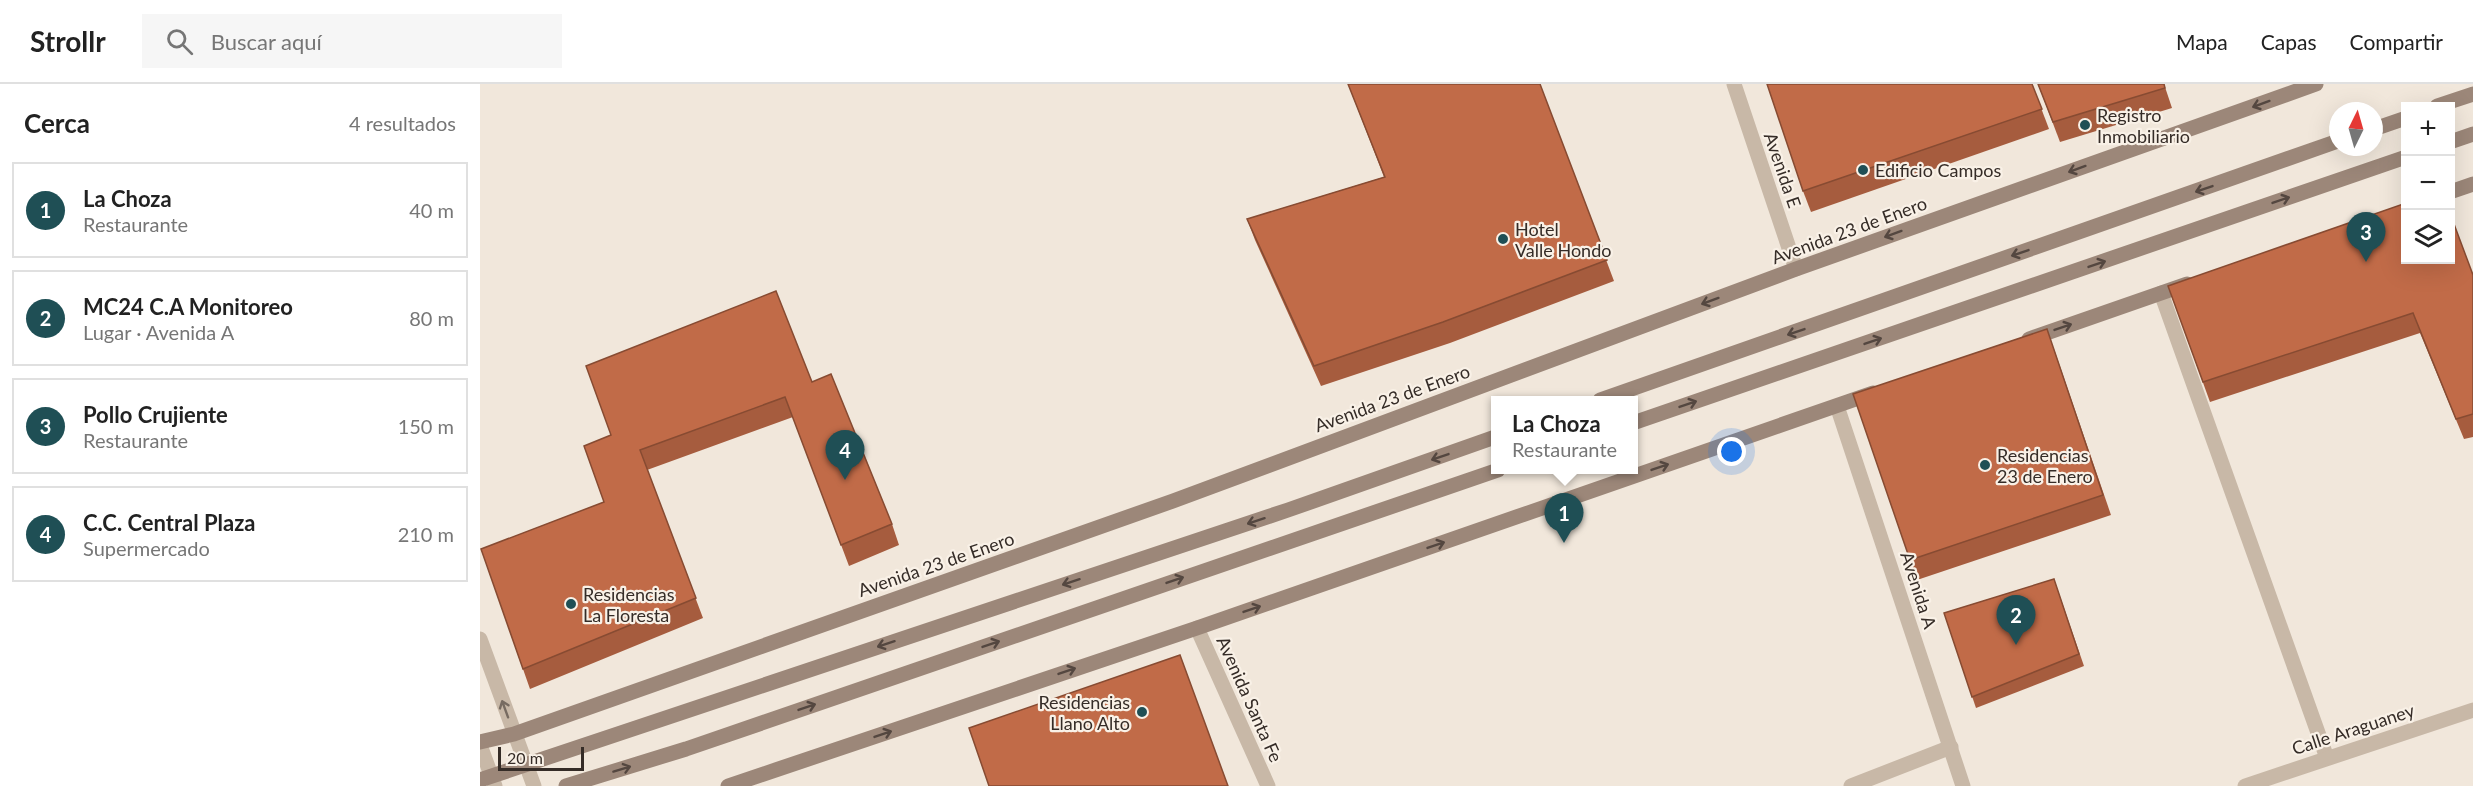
<!DOCTYPE html>
<html lang="es">
<meta charset="utf-8">
<style>
:root{--surface:#fff;--page:#f6f6f6;--text:#222;--muted:#767676;--line:#e0e0e0;--accent:#1f4f55}
body{margin:0;font-family:Lato,sans-serif;background:var(--page);color:var(--text)}
.controls{position:absolute;right:18px;top:18px;display:grid;overflow:hidden;border-radius:0px;box-shadow:0 6px 24px #0002}
.controls button{width:54px;height:54px;display:grid;place-items:center;padding:0;border:0;border-bottom:2px solid var(--line);background:var(--surface);color:var(--text);font:30px sans-serif}
.compass{position:absolute;left:1849px;top:18px;width:54px;height:54px;border-radius:50%;background:var(--surface);box-shadow:0 6px 24px #0002;rotate:5deg}
.scale{position:absolute;left:18px;bottom:15px;width:86px;box-sizing:border-box;padding-left:6px;border:3px solid #352c27;border-top:0;font-size:16px;line-height:21px;white-space:nowrap;color:#352c27;-webkit-text-stroke:4px #f9f1e7;paint-order:stroke}
.you{position:absolute;left:1252px;top:368px;width:21px;height:21px;margin:-15px;border:4px solid #fff;border-radius:50%;background:#1a73e8;box-shadow:0 0 0 9px #1a73e833}
.badge{display:grid;place-items:center;width:39px;height:39px;border-radius:50%;background:var(--accent);color:#fff;font-size:20px;font-weight:700}
.pin{position:absolute;translate:-50% -50px;filter:drop-shadow(0 2px 3px #0008)}
.pin::after{content:'';position:absolute;top:32px;width:21px;height:18px;background:inherit;clip-path:polygon(0 0,100% 0,50% 100%)}
.popup{position:absolute;left:1011px;top:312px;width:147px;height:78px;box-sizing:border-box;display:grid;place-content:center;border-radius:0px;background:var(--surface);filter:drop-shadow(0 2px 4px #0005);font-size:20px;white-space:nowrap;color:var(--muted)}
.popup b{font-size:22px;color:var(--text)}
.popup::after{content:'';position:absolute;left:50%;top:100%;margin-left:-12px;border:12px solid transparent;border-top-color:var(--surface)}
.list{margin:0;padding:0;list-style:none}
h2{display:flex;justify-content:space-between;align-items:center;height:78px;margin:0;padding:0 24px;font-size:26px}
h2 small{font-size:20px;font-weight:400;color:var(--muted)}
.list li{display:grid;grid-template-columns:39px 1fr auto;gap:18px;align-items:center;box-sizing:border-box;height:96px;margin:0 12px 12px;padding:0 12px;border:2px solid var(--line);border-radius:0px}
.list b{display:block;font-size:22px;white-space:nowrap}
.list p{margin:0;font-size:20px;white-space:nowrap;color:var(--muted)}
.list em{font-size:20px;font-style:normal;color:var(--muted)}
.icon{flex:none;width:33px;height:33px;fill:none;stroke:currentColor;stroke-width:2;stroke-linecap:round;stroke-linejoin:round}
.map{position:relative;flex:none;width:1993px;height:702px;overflow:hidden}
header{display:flex;align-items:center;gap:36px;box-sizing:border-box;height:84px;padding:0 30px;background:var(--surface);border-bottom:2px solid var(--line)}
header strong{font-size:28px}
nav{display:flex;gap:33px;margin-inline-start:auto;font-size:21px}
.search{width:420px;height:54px;background:var(--page);display:flex;align-items:center;gap:15px;box-sizing:border-box;padding:0 21px;border-radius:0px;color:var(--muted);font-size:22px}
main{display:flex}
aside{flex:1;background:var(--surface)}
.map>svg:first-child{display:block}
.lines{fill:none;stroke-linecap:round;stroke-linejoin:round}
.street{stroke:#c8b8a7;stroke-width:15}
.secondary{stroke:#9c8779;stroke-width:15}
.wall{fill:#a65c3e}
.building{fill:#c16b48;stroke:#874b32;stroke-width:1.5}
.oneway{stroke:#544740}
.oneway2{stroke:#776b61}
.poi-dot{fill:#1f4f55;stroke:#f9f1e7;stroke-width:2}
.labels{text-anchor:middle;dominant-baseline:central;stroke-width:4.5;stroke-linejoin:round;paint-order:stroke}
.poi-label{font-size:18px;fill:#352c27;stroke:#f9f1e7;text-anchor:start}
.street-label{font-size:18px;fill:#352c27;stroke:#f9f1e7}
</style>
<header>
<strong>Strollr</strong>
<div class="search"><svg class="icon" aria-label="search" viewBox="0 0 24 24"><circle cx="10" cy="10" r="6"/><path d="M15 15l6 6"/></svg>Buscar aquí</div>
<nav><a>Mapa</a><a>Capas</a><a>Compartir</a></nav>
</header>
<main>
<aside>
<h2>Cerca<small>4 resultados</small></h2>
<ul class="list">
<li><span class="badge">1</span><div><b>La Choza</b><p>Restaurante</p></div><em>40 m</em></li>
<li><span class="badge">2</span><div><b>MC24 C.A Monitoreo</b><p>Lugar · Avenida A</p></div><em>80 m</em></li>
<li><span class="badge">3</span><div><b>Pollo Crujiente</b><p>Restaurante</p></div><em>150 m</em></li>
<li><span class="badge">4</span><div><b>C.C. Central Plaza</b><p>Supermercado</p></div><em>210 m</em></li>
</ul>
</aside>
<div class="map">
<svg width="1993" height="702" viewBox="0 0 1993 702">
<rect width="100%" height="100%" fill="#f1e7db"/>
<g class="lines">
<g class="street">
<polyline points="1254,0 1316,185"/>
<polyline points="1681,209 1847,674"/>
<polyline points="1357,322 1483,702"/>
<polyline points="717,544 788,702"/>
<polyline points="0,555 54,702"/>
<polyline points="0,661 15,702"/>
<polyline points="1371,702 1471,663"/>
<polyline points="1765,702 1993,626"/>
</g>
<g class="secondary">
<polyline points="1957,22 1993,10"/>
<polyline points="1894,45 1926,34"/>
<polyline points="1970,58 1993,50"/>
<polyline points="1970,108 1993,100"/>
<polyline points="1549,255 1707,200"/>
<polyline points="1120,316 1858,57"/>
<polyline points="1153,339 1926,73"/>
<polyline points="0,658 34,650 693,417 1316,185 1836,0"/>
<polyline points="0,696 808,426 1015,353"/>
<polyline points="86,702 206,665 1018,386"/>
<polyline points="248,702 717,544 1393,309"/>
</g>
</g>
<g class="wall">
<polygon points="868,0 1060,0 1134,197 970,259 841,302 775,156 767,135 904,93"/>
<polygon points="1552,0 1569,45 1331,128 1323,107"/>
<polygon points="1558,0 1684,0 1692,24 1580,58"/>
<polygon points="1993,191 1993,353 1984,355 1940,249 1730,318 1688,202"/>
<polygon points="1574,265 1631,431 1437,496 1430,476"/>
<polygon points="332,298 412,440 419,461 369,482 313,333 167,386 223,534 50,605 1,465 124,418 104,362"/>
<polygon points="1574,495 1604,582 1496,624 1464,529"/>
</g>
<g class="building">
<polygon points="868,0 1060,0 1127,176 963,238 834,282 767,135 905,93"/>
<polygon points="1287,0 1552,0 1562,25 1323,107"/>
<polygon points="1558,0 1684,0 1685,4 1573,38"/>
<polygon points="1926,119 1926,176 1971,176 1971,132 1993,191 1993,330 1976,335 1933,229 1723,298 1688,202"/>
<polygon points="296,207 332,298 351,290 412,440 361,461 305,313 160,366 216,514 43,585 1,465 124,418 104,362 131,351 106,282"/>
<polygon points="1567,245 1623,411 1430,476 1373,310"/>
<polygon points="1574,495 1599,570 1492,613 1464,529"/>
<polygon points="700,571 748,702 509,702 489,644"/>
</g>
<defs><path id="oneway-shaft" d="M-6 0H5M1.5-3L5.5 0L1.5 3" fill="none" stroke-width="1.6" stroke-linecap="round" stroke-linejoin="round" transform="scale(1.5)"/></defs>
<g class="oneway">
<use href="#oneway-shaft" transform="translate(1781 20) rotate(160)"/>
<use href="#oneway-shaft" transform="translate(1597 85) rotate(160)"/>
<use href="#oneway-shaft" transform="translate(1724 105) rotate(161)"/>
<use href="#oneway-shaft" transform="translate(1801 116) rotate(-19)"/>
<use href="#oneway-shaft" transform="translate(1413 150) rotate(160)"/>
<use href="#oneway-shaft" transform="translate(1540 169) rotate(161)"/>
<use href="#oneway-shaft" transform="translate(1617 180) rotate(-19)"/>
<use href="#oneway-shaft" transform="translate(1230 217) rotate(160)"/>
<use href="#oneway-shaft" transform="translate(1583 243) rotate(-19)"/>
<use href="#oneway-shaft" transform="translate(1316 248) rotate(161)"/>
<use href="#oneway-shaft" transform="translate(1393 257) rotate(-19)"/>
<use href="#oneway-shaft" transform="translate(1208 320) rotate(-19)"/>
<use href="#oneway-shaft" transform="translate(960 373) rotate(161)"/>
<use href="#oneway-shaft" transform="translate(1180 383) rotate(-19)"/>
<use href="#oneway-shaft" transform="translate(776 437) rotate(162)"/>
<use href="#oneway-shaft" transform="translate(956 461) rotate(-19)"/>
<use href="#oneway-shaft" transform="translate(695 496) rotate(-19)"/>
<use href="#oneway-shaft" transform="translate(591 498) rotate(162)"/>
<use href="#oneway-shaft" transform="translate(772 525) rotate(-19)"/>
<use href="#oneway-shaft" transform="translate(406 560) rotate(162)"/>
<use href="#oneway-shaft" transform="translate(511 560) rotate(-19)"/>
<use href="#oneway-shaft" transform="translate(587 587) rotate(-19)"/>
<use href="#oneway-shaft" transform="translate(327 623) rotate(-19)"/>
<use href="#oneway-shaft" transform="translate(403 650) rotate(-19)"/>
<use href="#oneway-shaft" transform="translate(142 685) rotate(-17)"/>
</g>
<use class="oneway2" href="#oneway-shaft" transform="translate(25 625) rotate(-110)"/>
<g class="poi-dot">
<circle cx="1605" cy="41" r="6"/>
<circle cx="1383" cy="86" r="6"/>
<circle cx="1023" cy="155" r="6"/>
<circle cx="1505" cy="381" r="6"/>
<circle cx="91" cy="520" r="6"/>
<circle cx="662" cy="628" r="6"/>
</g>
<g class="labels">
<g class="poi-label">
<text x="1617" y="31">Registro<tspan x="1617" dy="21">Inmobiliario</tspan></text>
<text x="1395" y="86">Edificio Campos</text>
<text x="1035" y="145">Hotel<tspan x="1035" dy="21">Valle Hondo</tspan></text>
<text x="1517" y="371">Residencias<tspan x="1517" dy="21">23 de Enero</tspan></text>
<text x="103" y="510">Residencias<tspan x="103" dy="21">La Floresta</tspan></text>
<text x="650" y="618" text-anchor="end">Residencias<tspan x="650" dy="21">Llano Alto</tspan></text>
</g>
<g class="street-label">
<text transform="translate(1303 86) rotate(71)">Avenida E</text>
<text transform="translate(1369 146) rotate(-20)">Avenida 23 de Enero</text>
<text transform="translate(912 314) rotate(-20)">Avenida 23 de Enero</text>
<text transform="translate(456 480) rotate(-19)">Avenida 23 de Enero</text>
<text transform="translate(1439 506) rotate(72)">Avenida A</text>
<text transform="translate(770 615) rotate(66)">Avenida Santa Fe</text>
<text transform="translate(1873 645) rotate(-18)">Calle Araguaney</text>
</g>
</g>
</svg>
<div class="controls">
<button>+</button>
<button>−</button>
<button><svg class="icon" aria-label="layers" viewBox="0 0 24 24"><path d="M12 4l9 5-9 5-9-5zM3 14l9 5 9-5"/></svg></button>
</div>
<svg class="compass" viewBox="-18 -18 36 36"><path d="M0-13l5 13h-10z" fill="#e53935"/><path d="M0 13l5-13h-10z" fill="#767676"/></svg>
<div class="scale">20 m</div>
<div class="you"></div>
<div class="pin badge" style="left:1084px;top:459px">1</div>
<div class="popup"><b>La Choza</b>Restaurante</div>
<div class="pin badge" style="left:1536px;top:561px">2</div>
<div class="pin badge" style="left:1886px;top:178px">3</div>
<div class="pin badge" style="left:365px;top:396px">4</div>
</div>
</main>
